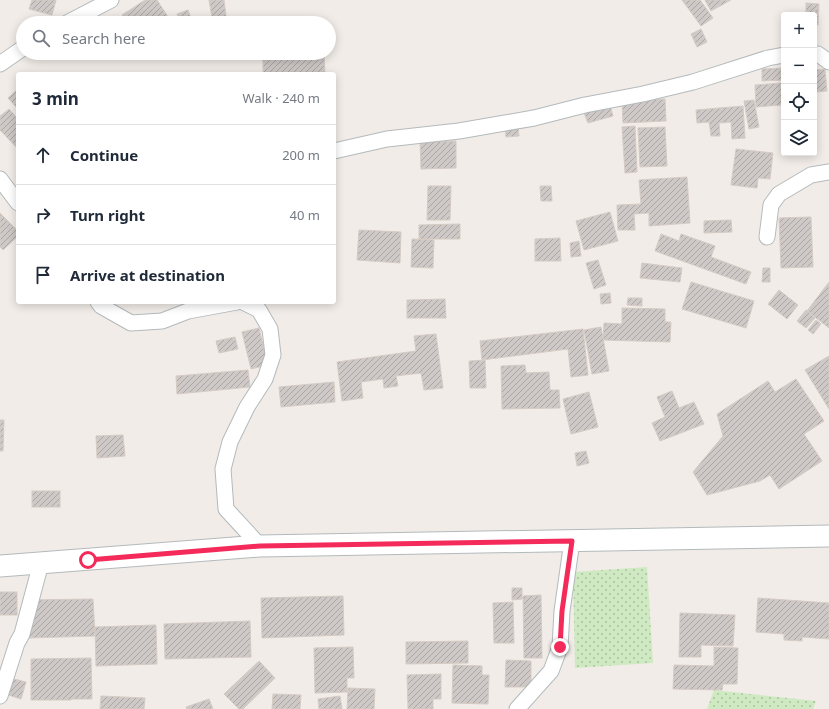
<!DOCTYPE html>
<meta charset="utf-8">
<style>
:root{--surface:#fff;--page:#f6f6f7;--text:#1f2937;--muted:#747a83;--line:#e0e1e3}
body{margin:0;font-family:"Noto Sans",sans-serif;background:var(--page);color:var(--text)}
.controls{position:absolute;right:12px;top:12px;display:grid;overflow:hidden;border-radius:4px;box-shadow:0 2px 10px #0003}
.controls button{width:36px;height:36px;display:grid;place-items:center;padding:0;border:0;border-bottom:1px solid var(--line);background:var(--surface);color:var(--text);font:20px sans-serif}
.stop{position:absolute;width:12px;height:12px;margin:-9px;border:3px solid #f42a5b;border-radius:50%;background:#fff}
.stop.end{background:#f42a5b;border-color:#fff;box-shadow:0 1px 4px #0008}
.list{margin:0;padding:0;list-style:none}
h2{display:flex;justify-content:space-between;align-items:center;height:52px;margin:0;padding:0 16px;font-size:17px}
h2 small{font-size:13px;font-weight:400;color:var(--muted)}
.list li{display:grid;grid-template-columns:26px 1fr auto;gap:12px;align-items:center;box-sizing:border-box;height:60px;padding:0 16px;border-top:1px solid var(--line)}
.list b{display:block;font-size:15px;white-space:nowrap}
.list em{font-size:13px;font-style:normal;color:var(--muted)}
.icon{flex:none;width:22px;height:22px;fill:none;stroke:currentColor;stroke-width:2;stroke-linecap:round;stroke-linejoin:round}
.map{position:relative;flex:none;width:829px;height:709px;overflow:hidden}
.search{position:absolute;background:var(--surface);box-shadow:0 2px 10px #0003;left:16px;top:16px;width:320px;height:44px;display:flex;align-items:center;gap:10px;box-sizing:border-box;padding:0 14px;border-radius:22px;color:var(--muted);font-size:15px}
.panel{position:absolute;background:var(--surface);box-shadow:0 2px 10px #0003;left:16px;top:72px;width:320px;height:232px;border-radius:4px}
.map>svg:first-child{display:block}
.park{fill:url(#park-dots)}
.building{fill:url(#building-hatch);stroke:#d6cbc4}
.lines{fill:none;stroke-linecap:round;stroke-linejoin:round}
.minor-casing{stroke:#b4babc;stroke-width:17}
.secondary-casing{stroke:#b3babc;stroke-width:23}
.minor{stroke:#fff;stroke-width:15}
.secondary{stroke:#fff;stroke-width:21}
.route{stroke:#f42a5b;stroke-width:5}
</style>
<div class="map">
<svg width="829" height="709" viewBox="0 0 829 709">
<defs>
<pattern id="park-dots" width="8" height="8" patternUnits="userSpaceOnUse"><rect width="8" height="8" fill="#cfeac2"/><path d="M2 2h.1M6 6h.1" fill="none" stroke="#abc1a1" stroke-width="1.8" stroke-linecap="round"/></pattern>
<pattern id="building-hatch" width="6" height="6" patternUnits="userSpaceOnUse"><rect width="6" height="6" fill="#cec8c6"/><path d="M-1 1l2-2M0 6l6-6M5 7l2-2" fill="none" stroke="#aaa6a5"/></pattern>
</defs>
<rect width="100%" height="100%" fill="#f1ece7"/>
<g class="park">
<polygon points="647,567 653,663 575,668 573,572"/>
<polygon points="714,690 816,701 813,709 707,709"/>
</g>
<g class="building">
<polygon points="32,0 56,0 52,15 29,9"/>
<polygon points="145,0 157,0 172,23 128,23 122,15"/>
<polygon points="209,0 224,0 227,23 205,23 204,18 212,17"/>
<polygon points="682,0 700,0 713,18 701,26"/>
<polygon points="705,0 731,0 711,11"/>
<polygon points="806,3 819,4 818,25 814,25 814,15 806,15"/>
<polygon points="188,10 193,23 181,23 177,14"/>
<polygon points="701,29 707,42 697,47 691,34"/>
<polygon points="324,54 325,74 263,74 263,56"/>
<polygon points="783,68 784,80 762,81 762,69"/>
<polygon points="825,69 827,91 814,92 814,70"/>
<polygon points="781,83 782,105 756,107 755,85"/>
<polygon points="18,89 18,109 8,98"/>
<polygon points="665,99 666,121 623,123 622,101"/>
<polygon points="754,100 759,127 749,129 744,101"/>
<polygon points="610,105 613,116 588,123 584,113"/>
<polygon points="743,106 745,138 732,139 731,122 719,123 720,136 711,136 709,122 697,123 696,110"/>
<polygon points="9,109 18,119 18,149 0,130 0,116"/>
<polygon points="635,126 637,172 625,173 622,127"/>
<polygon points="518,127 519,136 506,137 505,128"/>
<polygon points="665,127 667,166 640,167 638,128"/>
<polygon points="456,141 456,168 421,169 420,142"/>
<polygon points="736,149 773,153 770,179 758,178 757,188 731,185"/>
<polygon points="687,177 690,223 649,226 649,213 634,214 635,230 618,230 617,205 641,204 639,180"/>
<polygon points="428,186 451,186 450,220 427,220"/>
<polygon points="540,186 551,186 552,201 541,201"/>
<polygon points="610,212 618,241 584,250 576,221"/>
<polygon points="0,213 18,231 18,236 3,250 0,247"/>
<polygon points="811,217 813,267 781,268 779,218"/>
<polygon points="731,220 732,232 704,233 704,221"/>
<polygon points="460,224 460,239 419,239 419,225"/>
<polygon points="359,230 401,232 400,263 357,260"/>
<polygon points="661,234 679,241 681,234 715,246 711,257 751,272 746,284 655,251"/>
<polygon points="560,238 561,261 535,261 535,239"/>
<polygon points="412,239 434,240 433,268 411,267"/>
<polygon points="579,241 581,256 571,257 570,243"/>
<polygon points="598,260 606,285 594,289 586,263"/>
<polygon points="642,263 682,268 680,282 640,278"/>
<polygon points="763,268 770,268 770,282 762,282"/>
<polygon points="691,282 754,301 746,328 682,309"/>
<polygon points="829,282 829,328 807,311"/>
<polygon points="779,290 798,305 787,319 768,304"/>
<polygon points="610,293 611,303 601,304 600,294"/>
<polygon points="628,298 642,298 642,306 627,305"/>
<polygon points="445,299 446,318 407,318 407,300"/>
<polygon points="622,308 665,309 665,322 671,322 670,342 603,340 604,323 622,324"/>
<polygon points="806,310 815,318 806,328 797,321"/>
<polygon points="816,320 821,324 813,334 808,330"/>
<polygon points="601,327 609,371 592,374 584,330"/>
<polygon points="259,328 268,365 251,369 242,332"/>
<polygon points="583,329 588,375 571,377 568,349 482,360 480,341"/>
<polygon points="436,334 443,388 424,390 421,373 396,376 398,386 384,388 383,379 361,382 363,398 342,401 337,362 416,351 414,336"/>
<polygon points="235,337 238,349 219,353 216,341"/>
<polygon points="829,356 829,409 805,370"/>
<polygon points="485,360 486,388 470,388 469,361"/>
<polygon points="525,365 526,373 549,372 550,390 559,390 560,408 502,409 501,366"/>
<polygon points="248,370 250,387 177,394 176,376"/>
<polygon points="796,379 824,421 804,434 822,461 779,489 770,475 760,481 707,495 693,472 723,436 717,414 768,381 775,392"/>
<polygon points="334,382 335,402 281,407 279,387"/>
<polygon points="672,391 679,408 694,402 704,424 660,441 652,423 665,417 657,397"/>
<polygon points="589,392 598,427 571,434 563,399"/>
<polygon points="0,420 4,420 3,451 0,451"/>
<polygon points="123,435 125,456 97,458 96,436"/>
<polygon points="586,451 589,463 577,466 575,453"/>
<rect x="32" y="491" width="28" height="16"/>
<polygon points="512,588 522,588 522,599 512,600"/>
<rect x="0" y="592" width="17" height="23"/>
<polygon points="541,595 542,658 524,658 523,596"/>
<polygon points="343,596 344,635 262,638 261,598"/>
<polygon points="758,598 829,603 829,639 802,637 802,641 784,640 784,634 756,632"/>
<polygon points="93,599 95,636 28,638 27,600"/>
<polygon points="513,602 514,643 494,643 493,603"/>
<polygon points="680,613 735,615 733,646 701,645 701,657 679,657"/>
<polygon points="250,621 251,657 165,659 164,624"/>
<polygon points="156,625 157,664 96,666 95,627"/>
<polygon points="468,641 468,663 406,664 406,642"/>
<polygon points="353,647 354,678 347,678 347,692 315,693 314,648"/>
<polygon points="714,647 738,648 737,684 723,684 722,690 673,689 674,665 714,666"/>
<polygon points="91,658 92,699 71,699 71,700 31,700 31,659"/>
<polygon points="506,660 531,661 531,687 505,687"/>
<polygon points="259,661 275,678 243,709 239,709 224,694"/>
<polygon points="453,665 482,666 482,675 489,675 488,704 452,703"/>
<polygon points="441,674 441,699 433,699 433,709 408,709 407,675"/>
<polygon points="10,678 26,682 21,699 5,694"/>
<polygon points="348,688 375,689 374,709 347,709"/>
<polygon points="273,694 301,695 300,709 272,709"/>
<polygon points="101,696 145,698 144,709 100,709"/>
<polygon points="340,696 342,709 319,709 318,699"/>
<polygon points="209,699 213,709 187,709 186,707"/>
</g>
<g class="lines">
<g class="minor-casing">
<g id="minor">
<polyline points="67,23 111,0"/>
<polyline points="814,54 818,54 829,62"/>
<polyline points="0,64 23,48"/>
<polyline points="334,151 387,139 459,131 534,118 585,105 643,94 693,82 768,58 784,55"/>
<polyline points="0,179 18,203"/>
<polyline points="767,237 771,205 779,194 811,175 829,172"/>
<polyline points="98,302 101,306 131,323 162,321 188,311 237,302"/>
<polyline points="243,302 259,310 270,329 273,355 265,379 247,407 230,442 223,469 226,509 260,546"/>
<polyline points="0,696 17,643 22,634 41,563"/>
<polyline points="517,709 551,671 560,647 562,611 572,541"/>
</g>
</g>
<g class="secondary-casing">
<polyline id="secondary" points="0,566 260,546 829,536"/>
</g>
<use href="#minor" class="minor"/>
<use href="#secondary" class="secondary"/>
</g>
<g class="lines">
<polyline class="route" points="88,560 260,546 572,541 562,611 560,647"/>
</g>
</svg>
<div class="controls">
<button>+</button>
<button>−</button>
<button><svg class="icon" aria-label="locate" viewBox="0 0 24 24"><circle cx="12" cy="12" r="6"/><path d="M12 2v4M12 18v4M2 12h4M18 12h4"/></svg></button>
<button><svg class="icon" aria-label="layers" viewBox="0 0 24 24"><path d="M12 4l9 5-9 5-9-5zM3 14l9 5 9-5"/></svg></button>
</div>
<div class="stop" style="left:88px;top:560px"></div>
<div class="stop end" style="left:560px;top:647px"></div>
<div class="search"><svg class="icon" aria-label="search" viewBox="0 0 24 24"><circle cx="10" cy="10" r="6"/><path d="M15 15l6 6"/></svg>Search here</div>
<section class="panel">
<h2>3 min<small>Walk · 240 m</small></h2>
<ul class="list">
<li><svg class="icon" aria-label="ahead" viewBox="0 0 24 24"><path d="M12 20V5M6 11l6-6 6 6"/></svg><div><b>Continue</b></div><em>200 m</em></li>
<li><svg class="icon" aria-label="right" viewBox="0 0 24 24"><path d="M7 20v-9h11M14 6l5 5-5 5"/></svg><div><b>Turn right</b></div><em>40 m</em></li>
<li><svg class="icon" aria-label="arrive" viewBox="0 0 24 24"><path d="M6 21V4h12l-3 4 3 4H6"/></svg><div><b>Arrive at destination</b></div></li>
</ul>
</section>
</div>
